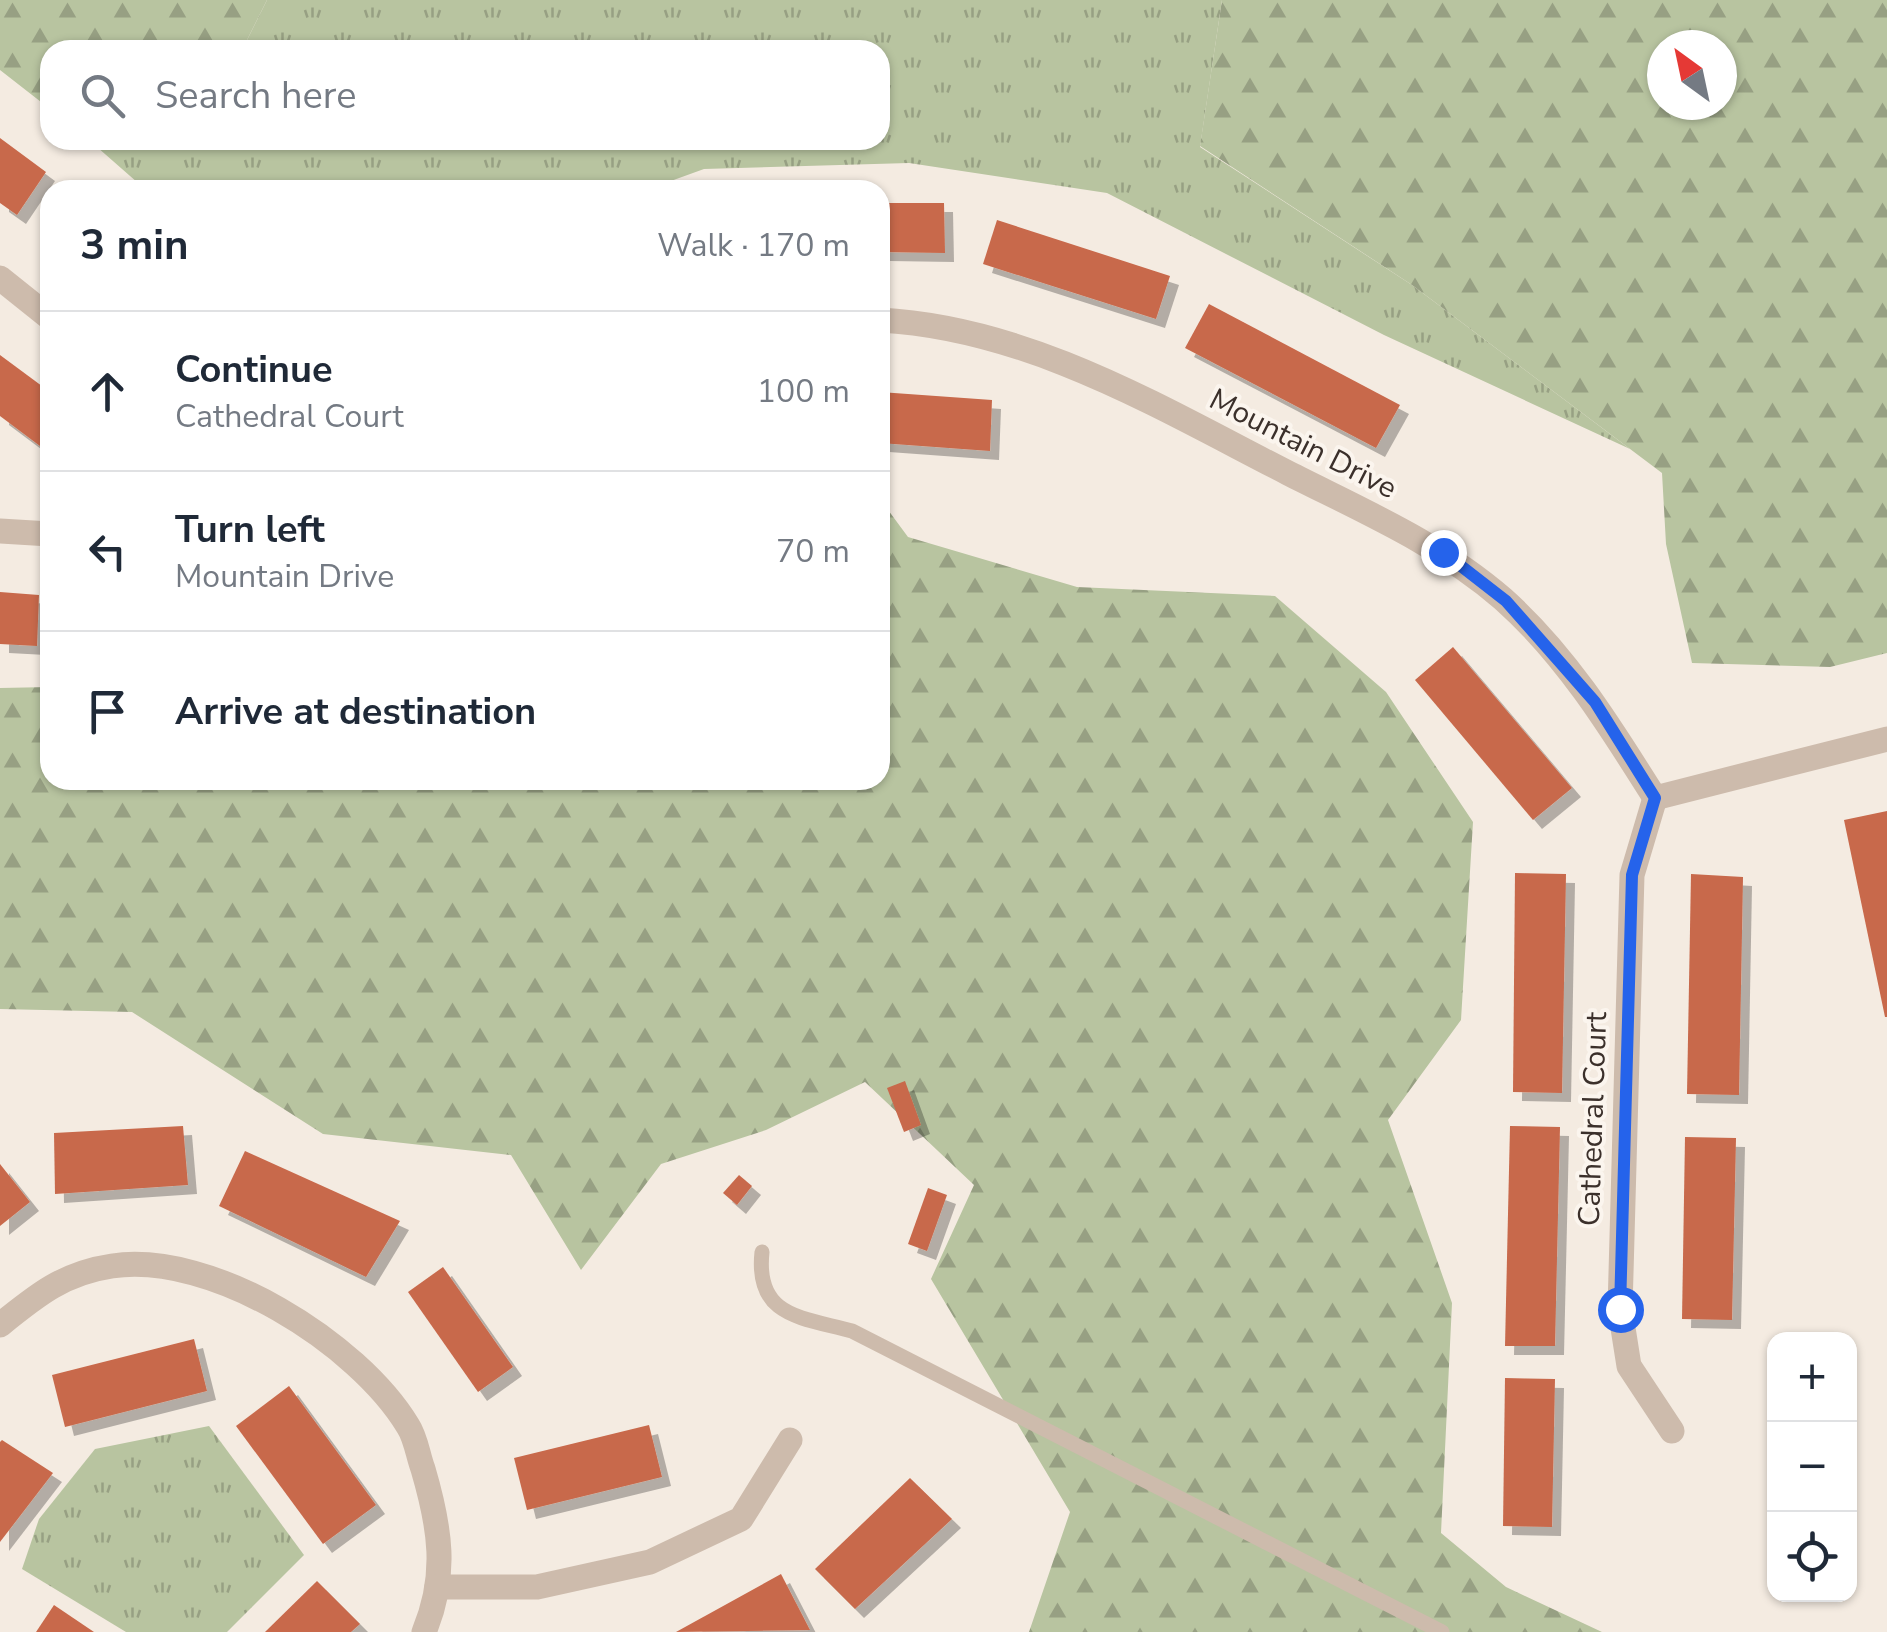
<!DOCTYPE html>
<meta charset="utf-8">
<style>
:root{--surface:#fff;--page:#f6f6f7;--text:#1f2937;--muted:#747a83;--line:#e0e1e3}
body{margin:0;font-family:"Nunito Sans",sans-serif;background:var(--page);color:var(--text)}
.controls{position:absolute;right:30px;bottom:30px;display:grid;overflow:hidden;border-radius:20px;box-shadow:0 2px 8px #0004}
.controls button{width:90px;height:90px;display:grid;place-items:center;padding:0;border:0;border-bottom:2px solid var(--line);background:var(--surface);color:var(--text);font:50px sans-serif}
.compass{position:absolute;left:1647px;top:30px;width:90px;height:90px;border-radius:50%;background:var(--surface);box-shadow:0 2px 8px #0004;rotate:327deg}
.stop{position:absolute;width:30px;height:30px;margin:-22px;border:8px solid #2563eb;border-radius:50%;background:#fff}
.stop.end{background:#2563eb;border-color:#fff;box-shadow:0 2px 10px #0008}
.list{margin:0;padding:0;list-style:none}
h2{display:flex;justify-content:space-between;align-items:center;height:130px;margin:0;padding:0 40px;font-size:42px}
h2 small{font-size:32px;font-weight:400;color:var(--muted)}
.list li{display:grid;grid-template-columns:65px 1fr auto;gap:30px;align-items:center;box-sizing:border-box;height:160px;padding:0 40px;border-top:2px solid var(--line)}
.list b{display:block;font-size:38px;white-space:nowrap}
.list p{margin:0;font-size:32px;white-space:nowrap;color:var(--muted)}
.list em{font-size:32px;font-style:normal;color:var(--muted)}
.icon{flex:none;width:55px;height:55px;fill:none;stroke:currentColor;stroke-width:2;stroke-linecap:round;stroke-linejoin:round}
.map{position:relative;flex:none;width:1887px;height:1632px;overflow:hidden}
.search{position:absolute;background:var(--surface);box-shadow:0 2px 8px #0004;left:40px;top:40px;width:850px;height:110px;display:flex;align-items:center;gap:25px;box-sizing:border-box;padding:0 35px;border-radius:30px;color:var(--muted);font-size:38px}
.panel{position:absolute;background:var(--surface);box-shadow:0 2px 8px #0004;left:40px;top:180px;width:850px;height:610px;border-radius:30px}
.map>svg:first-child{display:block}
.grass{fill:url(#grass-tufts)}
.forest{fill:url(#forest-firs);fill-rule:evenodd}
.building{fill:#c8694b;filter:url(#shadow)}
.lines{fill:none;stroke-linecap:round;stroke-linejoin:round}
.service{stroke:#cdbbac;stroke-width:15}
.minor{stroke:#cdbbac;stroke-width:25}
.route{stroke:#2563eb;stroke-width:12}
.labels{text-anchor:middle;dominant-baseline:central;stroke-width:8;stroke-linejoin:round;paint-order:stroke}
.street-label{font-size:30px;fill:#3b302b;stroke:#fbf5ee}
</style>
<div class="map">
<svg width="1887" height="1632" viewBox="0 0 1887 1632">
<defs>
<pattern id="grass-tufts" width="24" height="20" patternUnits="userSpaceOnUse" patternTransform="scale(2.5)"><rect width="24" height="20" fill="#b8c4a0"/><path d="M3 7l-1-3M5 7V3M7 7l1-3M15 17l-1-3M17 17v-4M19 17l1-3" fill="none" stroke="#97a083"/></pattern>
<pattern id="forest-firs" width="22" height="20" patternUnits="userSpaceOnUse" patternTransform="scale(2.5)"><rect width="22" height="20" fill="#b8c4a0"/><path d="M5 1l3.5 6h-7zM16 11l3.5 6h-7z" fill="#97a083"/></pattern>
<filter id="shadow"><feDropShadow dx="9" dy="9" stdDeviation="0" flood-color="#0004"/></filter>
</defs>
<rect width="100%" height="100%" fill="#f4ebe1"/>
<g class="grass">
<polygon points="267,0 1222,0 1200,147 1412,285 1630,449 1384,335 1107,193 909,163 704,169 646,190 146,190 89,140 880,140 880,50 242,50"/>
<polygon points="209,1426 304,1555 227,1632 126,1632 22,1569 39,1519 95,1449"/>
</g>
<g class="forest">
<polygon points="0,0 267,0 242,50 50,50 50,109 0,70"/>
<path d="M 1222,0 L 1887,0 L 1887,653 L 1830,667 L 1692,663 L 1666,544 L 1662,473 L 1412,285 L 1200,146 ZM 1722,45 L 1722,105 L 1662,105 L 1662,45 Z"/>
<polygon points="880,499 908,537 1077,587 1275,596 1386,692 1473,822 1461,1020 1388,1120 1452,1303 1441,1533 1506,1587 1602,1632 1029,1632 1070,1512 931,1279 974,1185 865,1082 766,1130 661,1164 581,1270 511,1155 323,1134 132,1012 0,1009 0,688 50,687 50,780 880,780"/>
</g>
<g class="building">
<polygon points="0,138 46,172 17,215 0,203"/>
<polygon points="880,203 944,203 945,253 880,252"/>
<polygon points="997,220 1170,276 1156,319 983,264"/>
<polygon points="1209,304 1400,405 1376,448 1185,348"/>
<polygon points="0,355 50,392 50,433 40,446 0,416"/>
<polygon points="880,392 992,400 990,451 880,443"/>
<polygon points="0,592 39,595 37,646 0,644"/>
<polygon points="1453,647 1572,788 1533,820 1415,680"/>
<polygon points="1887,811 1887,1017 1885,1017 1844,820"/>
<polygon points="1515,873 1566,874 1562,1093 1513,1092"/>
<polygon points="1691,874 1743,877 1739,1095 1687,1094"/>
<polygon points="905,1081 921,1125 904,1132 887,1088"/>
<polygon points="183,1126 188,1185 55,1194 54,1133"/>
<polygon points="1510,1126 1560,1127 1555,1346 1505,1346"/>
<polygon points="1685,1137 1736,1138 1732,1320 1682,1319"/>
<polygon points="245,1151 400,1221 366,1277 219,1206"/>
<polygon points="0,1164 30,1202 0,1226"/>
<polygon points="739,1175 752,1186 737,1205 723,1193"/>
<polygon points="928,1188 947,1195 927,1251 908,1244"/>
<polygon points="443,1267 513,1367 478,1392 408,1292"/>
<polygon points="194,1339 207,1391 65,1427 52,1375"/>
<polygon points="1505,1378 1555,1379 1552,1527 1503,1526"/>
<polygon points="289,1386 376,1505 323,1544 236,1426"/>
<polygon points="649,1425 662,1477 527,1510 514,1458"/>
<polygon points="2,1440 53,1473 0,1542 0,1442"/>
<polygon points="910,1478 952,1519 855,1609 815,1569"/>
<polygon points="781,1574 810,1630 676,1632"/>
<polygon points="317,1581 360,1624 351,1632 265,1632"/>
<polygon points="54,1605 94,1632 36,1632"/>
</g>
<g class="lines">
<path class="service" d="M 762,1252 C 755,1317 801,1317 852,1331 L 1442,1632"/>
<g class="minor">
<polyline points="0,278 50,318"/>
<path d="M 880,320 C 1029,328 1159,407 1288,473 C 1363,511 1440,544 1503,599 C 1566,655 1611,728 1655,798"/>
<polyline points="0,531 50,534"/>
<polyline points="1655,798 1632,875 1620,1309 1629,1366 1672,1431"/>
<polyline points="1655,798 1887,739"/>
<path d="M 0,1325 C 37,1295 64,1273 112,1266 C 212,1251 358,1343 408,1426 C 416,1438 418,1456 423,1469 C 440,1527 448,1575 424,1632"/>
<polyline points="437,1587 537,1587 650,1562 741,1519 790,1440"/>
</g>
</g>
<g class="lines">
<polyline class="route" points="1443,552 1506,601 1595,702 1655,798 1632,875 1620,1309"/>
</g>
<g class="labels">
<g class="street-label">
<text transform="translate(1303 444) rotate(27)">Mountain Drive</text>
<text transform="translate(1593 1119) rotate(-88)">Cathedral Court</text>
</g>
</g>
</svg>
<div class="controls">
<button>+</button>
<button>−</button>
<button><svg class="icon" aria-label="locate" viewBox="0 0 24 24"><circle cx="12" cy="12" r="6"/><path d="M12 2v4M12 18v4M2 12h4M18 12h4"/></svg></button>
</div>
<svg class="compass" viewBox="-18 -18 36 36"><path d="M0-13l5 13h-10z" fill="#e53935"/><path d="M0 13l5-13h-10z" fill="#747a83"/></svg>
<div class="stop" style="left:1620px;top:1309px"></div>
<div class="stop end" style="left:1443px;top:552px"></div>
<div class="search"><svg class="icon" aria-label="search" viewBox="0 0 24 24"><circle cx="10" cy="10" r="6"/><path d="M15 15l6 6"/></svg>Search here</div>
<section class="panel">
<h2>3 min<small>Walk · 170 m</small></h2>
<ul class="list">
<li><svg class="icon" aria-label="ahead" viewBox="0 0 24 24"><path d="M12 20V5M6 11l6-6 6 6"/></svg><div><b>Continue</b><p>Cathedral Court</p></div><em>100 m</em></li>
<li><svg class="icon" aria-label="left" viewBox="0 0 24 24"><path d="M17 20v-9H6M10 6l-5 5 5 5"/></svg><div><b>Turn left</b><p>Mountain Drive</p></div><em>70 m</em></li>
<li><svg class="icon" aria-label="arrive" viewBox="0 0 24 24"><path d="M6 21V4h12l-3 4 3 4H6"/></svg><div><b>Arrive at destination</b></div></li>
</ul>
</section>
</div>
